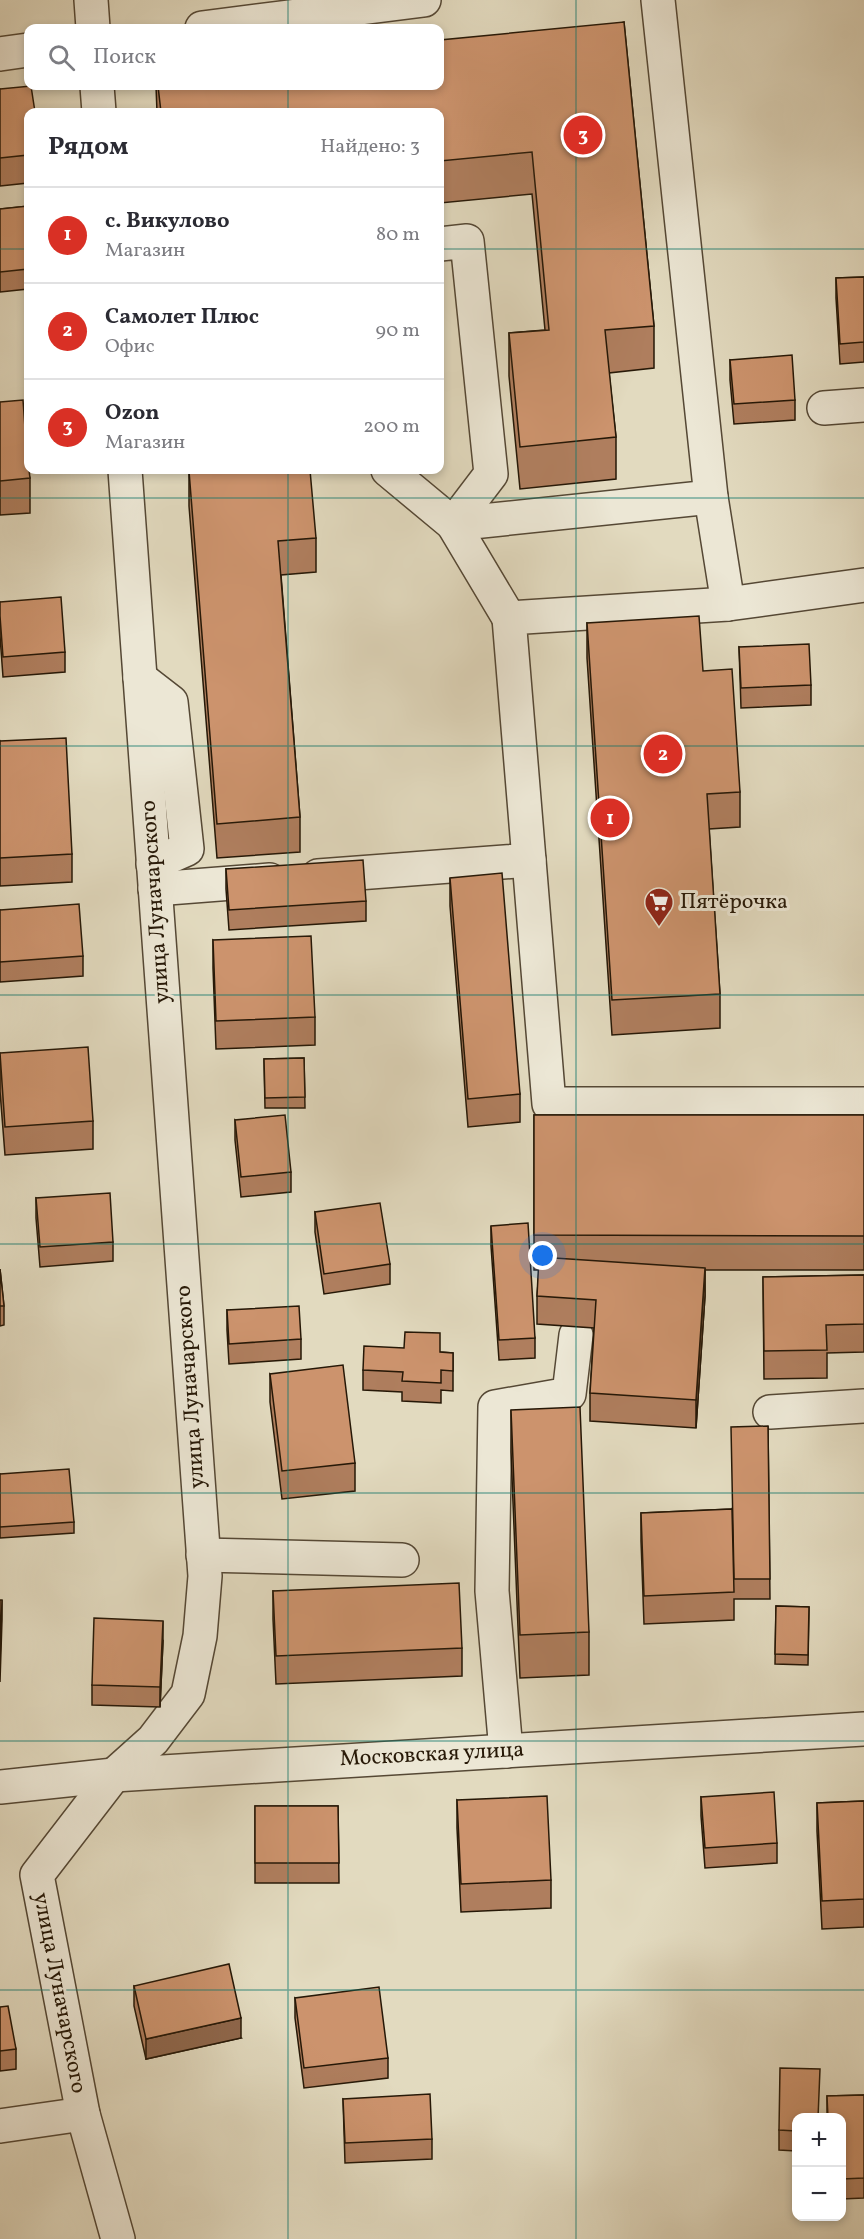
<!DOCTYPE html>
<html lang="ru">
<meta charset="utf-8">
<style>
:root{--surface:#fff;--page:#f7f7f7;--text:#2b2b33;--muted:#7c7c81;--line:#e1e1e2;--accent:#d93025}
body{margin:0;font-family:Vollkorn,serif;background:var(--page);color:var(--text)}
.controls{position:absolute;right:18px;bottom:18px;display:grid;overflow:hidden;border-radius:12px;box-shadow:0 3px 9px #0003}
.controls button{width:54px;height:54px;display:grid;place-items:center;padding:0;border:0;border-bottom:2px solid var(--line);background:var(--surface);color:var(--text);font:30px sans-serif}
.you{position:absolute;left:543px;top:1256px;width:21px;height:21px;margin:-15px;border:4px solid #fff;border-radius:50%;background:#1a73e8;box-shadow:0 0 0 9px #1a73e833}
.badge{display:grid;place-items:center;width:39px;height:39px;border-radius:50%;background:var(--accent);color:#fff;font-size:20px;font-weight:700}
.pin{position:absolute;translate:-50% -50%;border:3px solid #fff;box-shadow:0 2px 6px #0006}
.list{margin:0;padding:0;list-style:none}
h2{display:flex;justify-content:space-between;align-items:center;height:78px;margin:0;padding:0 24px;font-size:26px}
h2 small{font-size:20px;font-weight:400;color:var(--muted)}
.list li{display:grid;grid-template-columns:39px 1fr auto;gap:18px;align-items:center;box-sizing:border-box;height:96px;padding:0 24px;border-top:2px solid var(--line)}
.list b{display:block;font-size:22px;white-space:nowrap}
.list p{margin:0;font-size:20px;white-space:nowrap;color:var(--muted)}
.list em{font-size:20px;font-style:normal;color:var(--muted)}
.icon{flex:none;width:33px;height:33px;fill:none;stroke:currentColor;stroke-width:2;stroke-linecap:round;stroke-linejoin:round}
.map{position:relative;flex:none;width:864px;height:2239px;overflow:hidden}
.search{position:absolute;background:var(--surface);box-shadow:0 3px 9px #0003;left:24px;top:24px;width:420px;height:66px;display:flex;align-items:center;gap:15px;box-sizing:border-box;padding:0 21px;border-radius:12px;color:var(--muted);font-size:22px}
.panel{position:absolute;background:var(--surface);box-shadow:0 3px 9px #0003;left:24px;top:108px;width:420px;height:366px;border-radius:12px}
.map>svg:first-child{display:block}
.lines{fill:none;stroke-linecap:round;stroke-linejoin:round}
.minor-casing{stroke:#554835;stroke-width:36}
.minor{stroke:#ece7d5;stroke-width:33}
.wall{fill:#af7e5e;stroke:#261807;stroke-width:1.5}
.shaded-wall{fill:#8f674c;stroke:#261807;stroke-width:1.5}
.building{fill:#cc936d;stroke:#261807;stroke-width:1.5}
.grid{fill:none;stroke:#0f766e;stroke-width:1.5;stroke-opacity:0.55}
.labels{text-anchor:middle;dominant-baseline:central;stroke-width:6;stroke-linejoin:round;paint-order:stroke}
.street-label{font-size:22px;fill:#261807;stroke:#ece7d5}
.poi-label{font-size:22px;fill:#261807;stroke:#ece7d5;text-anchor:start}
</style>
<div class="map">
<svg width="864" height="2239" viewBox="0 0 864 2239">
<rect width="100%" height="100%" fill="#e2dabf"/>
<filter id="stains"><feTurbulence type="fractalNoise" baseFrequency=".00333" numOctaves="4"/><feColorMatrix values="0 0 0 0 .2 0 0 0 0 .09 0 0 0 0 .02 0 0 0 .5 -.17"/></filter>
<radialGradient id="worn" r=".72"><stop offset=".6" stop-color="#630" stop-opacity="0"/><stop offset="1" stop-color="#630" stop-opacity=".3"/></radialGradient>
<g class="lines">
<g class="minor-casing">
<g id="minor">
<polyline points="91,0 93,28"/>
<polyline points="202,28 424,0"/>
<polyline points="0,54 28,50"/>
<polyline points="97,86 99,112"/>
<polyline points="440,244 467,241 491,474 453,524 509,618"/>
<polyline points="824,408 864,405"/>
<polyline points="388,470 453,524 711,497 658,0"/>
<polyline points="711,497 728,604"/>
<polyline points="140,678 171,702 187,849 153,864"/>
<polyline points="529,860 549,1104 864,1104"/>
<polyline points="318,876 529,860 509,618 728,604 864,585"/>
<polyline points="155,889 270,880"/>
<polyline points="770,1412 864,1406"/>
<polyline points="203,1555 402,1560"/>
<polyline points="506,1751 492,1591 495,1407 569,1394 576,1335"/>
<polyline points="0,1787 114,1775 864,1729"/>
<polyline points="0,2126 83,2114"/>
<polyline points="118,2239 83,2114 37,1875 114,1775 153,1740 188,1694 200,1636 205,1576 125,470"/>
</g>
</g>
<use href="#minor" class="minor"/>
</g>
<g class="wall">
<polygon points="624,22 654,326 654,368 609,373 616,437 616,479 520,489 509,376 509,333 545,330 532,194 440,203 440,112 157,112 156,86 440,86"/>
<polygon points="0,89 28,112 28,183 0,186"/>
<polygon points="28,206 28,289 0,292 0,209"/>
<polygon points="864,277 864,362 840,364 836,298 836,278"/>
<polygon points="730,360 795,400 795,420 734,424 730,380"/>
<polygon points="0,402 30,478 30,513 0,515"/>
<polygon points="189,471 316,538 316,572 281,575 300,817 300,852 217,858 189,506"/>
<polygon points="0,602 65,652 65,672 3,677 0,636"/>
<polygon points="587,623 703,671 740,792 740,827 709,829 720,994 720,1028 612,1035 587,658"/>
<polygon points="739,647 811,685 811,705 741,708"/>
<polygon points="0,741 72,854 72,882 0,886"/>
<polygon points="226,869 366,901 366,921 229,930 226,889"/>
<polygon points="450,878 520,1094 520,1122 468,1127 450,906"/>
<polygon points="0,910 83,956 83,976 0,982"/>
<polygon points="213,940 315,1017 315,1045 216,1049 213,968"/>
<polygon points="0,1053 93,1121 93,1149 5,1155 0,1091"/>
<polygon points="304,1058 305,1108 265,1108 264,1059"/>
<polygon points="534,1115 864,1115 864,1270 705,1270 705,1296 696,1428 590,1421 590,1393 594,1328 537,1324 537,1296 539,1270 534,1270"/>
<polygon points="235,1120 291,1172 291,1192 241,1197 235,1140"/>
<polygon points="36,1198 113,1242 113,1261 40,1267 36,1218"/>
<polygon points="315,1212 390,1264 390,1284 324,1294 315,1232"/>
<polygon points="491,1226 535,1338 535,1358 499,1360 491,1246"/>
<polygon points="0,1269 4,1306 4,1325 0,1326"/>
<polygon points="864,1275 864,1352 827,1353 827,1378 764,1379 763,1277"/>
<polygon points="227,1310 301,1339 301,1359 229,1364 227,1330"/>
<polygon points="440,1352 453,1353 453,1391 441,1390 441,1403 402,1401 402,1392 363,1390 363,1370"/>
<polygon points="270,1374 355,1463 355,1491 282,1499 270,1402"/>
<polygon points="511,1410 589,1632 589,1675 520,1678 511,1452"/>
<polygon points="768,1426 770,1599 734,1599 734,1620 644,1624 641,1541 641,1513 732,1509"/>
<polygon points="0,1474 74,1522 74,1533 0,1538"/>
<polygon points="273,1591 462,1648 462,1676 276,1684 273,1619"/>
<polygon points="776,1606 809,1607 808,1665 775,1664"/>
<polygon points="163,1641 160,1707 92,1705 92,1685"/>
<polygon points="701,1797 777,1843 777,1863 705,1868 701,1816"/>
<polygon points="457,1800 551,1880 551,1908 461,1912 457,1828"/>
<polygon points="864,1801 864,1927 822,1929 817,1831 817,1803"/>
<polygon points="255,1806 338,1806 339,1883 255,1883"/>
<polygon points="134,1986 241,2038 146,2059 134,2006"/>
<polygon points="295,1998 388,2058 388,2078 304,2088 295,2018"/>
<polygon points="0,2007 16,2049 16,2069 0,2071"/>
<polygon points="864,2095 864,2198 842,2199 842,2118 827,2118 827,2096"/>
<polygon points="343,2099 432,2139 432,2159 345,2163"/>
<polygon points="796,2118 796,2151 779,2150 779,2130"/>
</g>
<g class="shaded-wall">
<polygon points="705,1268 705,1296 696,1428 696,1400"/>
<polygon points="2,1600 2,1620 0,1682 0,1662"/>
<polygon points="163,1621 163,1641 160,1707 160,1687"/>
<polygon points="241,2018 241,2038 146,2059 146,2039"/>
</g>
<g class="building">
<polygon points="624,22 654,326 605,330 616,437 520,447 509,333 549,330 532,152 440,161 440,112 161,112 158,86 440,86 440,40"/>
<polygon points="31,86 35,112 28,112 28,155 0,158 0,89"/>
<polygon points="28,206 28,269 0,272 0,209"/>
<polygon points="864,277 864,342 840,344 836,278"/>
<polygon points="792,355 795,400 734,404 730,360"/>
<polygon points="23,400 28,470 29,470 30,478 0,481 0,402"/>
<polygon points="214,470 310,470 316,538 278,541 300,817 217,824 189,471"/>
<polygon points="61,597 65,652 3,657 0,616 0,602"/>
<polygon points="699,616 703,671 732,669 740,792 707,794 720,994 612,1000 587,623"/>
<polygon points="809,644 811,685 741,688 739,647"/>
<polygon points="66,738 72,854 0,858 0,741"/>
<polygon points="363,860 366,901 229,910 226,869"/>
<polygon points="502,873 520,1094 468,1099 450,878"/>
<polygon points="79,904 83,956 0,962 0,910"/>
<polygon points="311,936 315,1017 216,1021 213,940"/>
<polygon points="88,1047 93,1121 5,1127 0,1053"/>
<polygon points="304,1058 305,1097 265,1098 264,1059"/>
<polygon points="285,1115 291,1172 241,1177 235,1120"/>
<polygon points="534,1115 864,1115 864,1236 534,1235"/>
<polygon points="110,1193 113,1242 40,1247 36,1198"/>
<polygon points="380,1203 390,1264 324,1274 315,1212"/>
<polygon points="528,1223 535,1338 499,1340 491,1226"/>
<polygon points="539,1257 705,1268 696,1400 590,1393 596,1300 537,1296"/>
<polygon points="0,1269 4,1306 0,1306"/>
<polygon points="864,1275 864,1324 826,1325 827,1350 764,1351 763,1277"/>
<polygon points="299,1306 301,1339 229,1344 227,1310"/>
<polygon points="405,1332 440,1333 440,1352 453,1353 453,1371 441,1370 441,1383 402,1381 403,1372 363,1370 364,1346 404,1348"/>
<polygon points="343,1365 355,1463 282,1471 270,1374"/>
<polygon points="580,1407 589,1632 520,1635 511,1410"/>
<polygon points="768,1426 770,1579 734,1579 731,1427"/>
<polygon points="69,1469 74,1522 0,1527 0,1474"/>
<polygon points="732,1509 734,1592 644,1596 641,1513"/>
<polygon points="459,1583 462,1648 276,1656 273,1591"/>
<polygon points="0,1600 2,1600 0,1662"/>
<polygon points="776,1606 809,1607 808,1655 775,1654"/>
<polygon points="94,1618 163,1621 160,1687 92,1685"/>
<polygon points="774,1792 777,1843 705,1848 701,1797"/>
<polygon points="547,1796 551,1880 461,1884 457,1800"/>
<polygon points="864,1801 864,1899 822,1901 817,1803"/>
<polygon points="255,1806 338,1806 339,1863 255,1863"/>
<polygon points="229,1964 241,2018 146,2039 134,1986"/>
<polygon points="379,1987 388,2058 304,2068 295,1998"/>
<polygon points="8,2006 16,2049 0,2051 0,2007"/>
<polygon points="780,2068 820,2069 818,2118 796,2118 796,2131 779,2130"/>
<polygon points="430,2094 432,2139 345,2143 343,2099"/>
<polygon points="864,2095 864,2178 842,2179 842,2118 828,2118 827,2096"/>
</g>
<path class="grid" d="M 288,0 L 288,28M 576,0 L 576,2239M 288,86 L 288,112M 0,249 L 28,249M 440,249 L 864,249M 288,470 L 288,2239M 0,498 L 864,498M 0,746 L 864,746M 0,995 L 864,995M 0,1244 L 864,1244M 0,1493 L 864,1493M 0,1741 L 864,1741M 0,1990 L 864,1990"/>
<defs>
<g id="supermarket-pin" transform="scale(1.5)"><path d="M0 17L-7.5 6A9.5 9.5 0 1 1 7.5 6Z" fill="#8f2418" stroke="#ece7d5"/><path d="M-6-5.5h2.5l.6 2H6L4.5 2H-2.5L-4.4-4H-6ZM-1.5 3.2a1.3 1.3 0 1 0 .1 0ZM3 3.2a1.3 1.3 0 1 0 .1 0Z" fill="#fff"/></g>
</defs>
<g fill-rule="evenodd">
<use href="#supermarket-pin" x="659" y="902"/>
</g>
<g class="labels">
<g class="street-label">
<text transform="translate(156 902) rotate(-94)">улица Луначарского</text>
<text transform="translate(191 1387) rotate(-94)">улица Луначарского</text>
<text transform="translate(432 1755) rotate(-3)">Московская улица</text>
<text transform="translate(59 1993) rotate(79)">улица Луначарского</text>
</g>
<g class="poi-label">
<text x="680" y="902">Пятёрочка</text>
</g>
</g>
<rect width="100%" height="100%" filter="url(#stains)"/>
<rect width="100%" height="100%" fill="url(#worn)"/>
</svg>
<div class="controls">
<button>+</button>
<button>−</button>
</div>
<div class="you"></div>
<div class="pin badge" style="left:610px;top:818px">1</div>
<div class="pin badge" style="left:663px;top:754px">2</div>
<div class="pin badge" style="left:583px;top:135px">3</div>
<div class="search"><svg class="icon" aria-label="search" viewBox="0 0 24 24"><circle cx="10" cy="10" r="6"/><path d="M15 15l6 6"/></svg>Поиск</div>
<section class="panel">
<h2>Рядом<small>Найдено: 3</small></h2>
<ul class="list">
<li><span class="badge">1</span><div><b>с. Викулово</b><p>Магазин</p></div><em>80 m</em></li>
<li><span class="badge">2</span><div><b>Самолет Плюс</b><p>Офис</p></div><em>90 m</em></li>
<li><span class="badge">3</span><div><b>Ozon</b><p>Магазин</p></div><em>200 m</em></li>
</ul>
</section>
</div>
